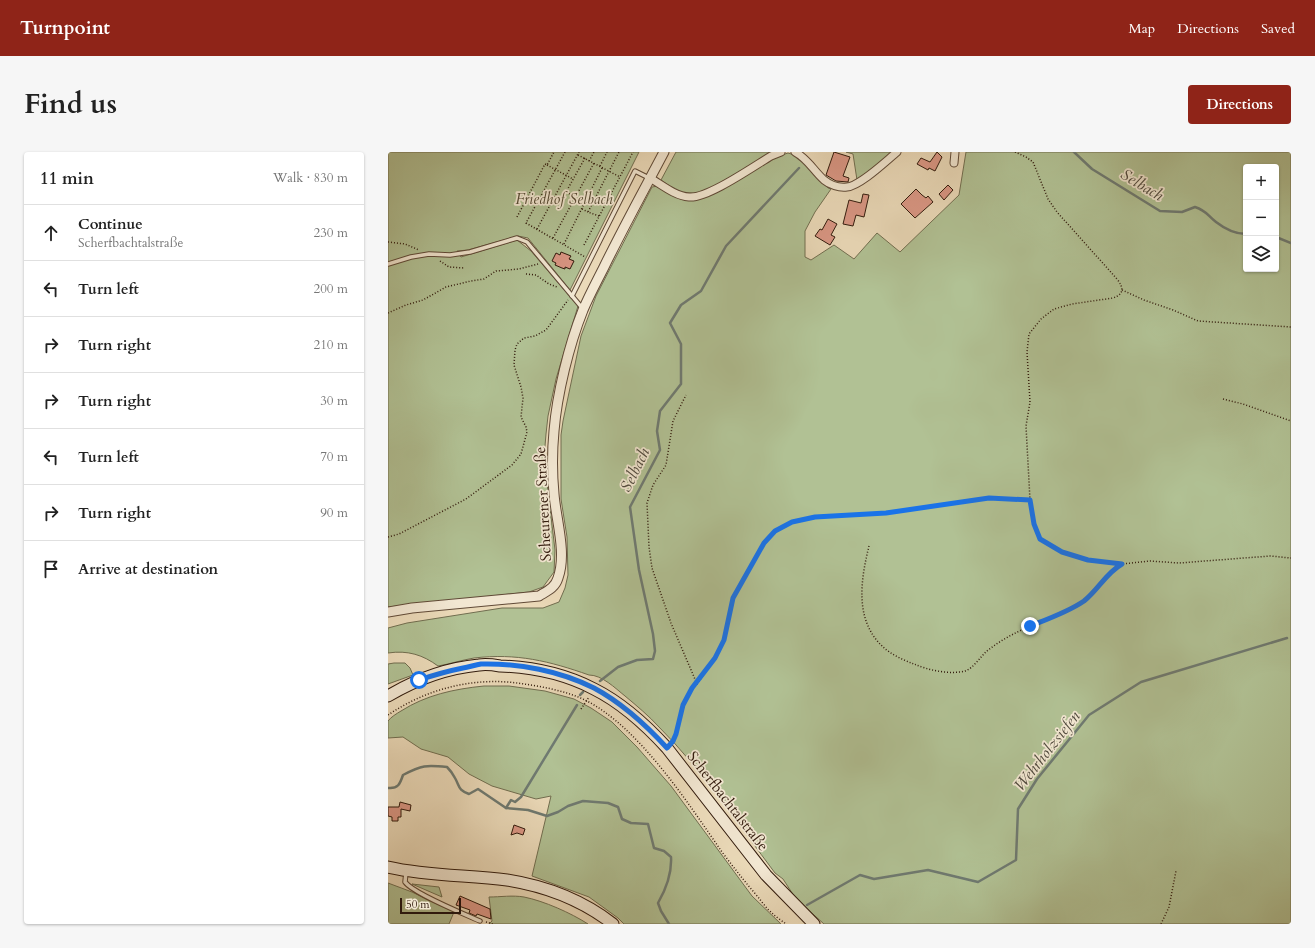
<!DOCTYPE html>
<meta charset="utf-8">
<style>
:root{--surface:#fff;--page:#f6f6f6;--text:#222;--muted:#767676;--line:#e0e0e0;--accent:#8f2418}
body{margin:0;font-family:Cardo,serif;background:var(--page);color:var(--text)}
.controls{position:absolute;right:12px;top:12px;display:grid;overflow:hidden;border-radius:4px;box-shadow:0 1px 3px #0004}
.controls button{width:36px;height:36px;display:grid;place-items:center;padding:0;border:0;border-bottom:1px solid var(--line);background:var(--surface);color:var(--text);font:20px sans-serif}
.scale{position:absolute;left:12px;bottom:10px;width:61px;box-sizing:border-box;padding-left:4px;border:2px solid #311a0c;border-top:0;font-size:11px;line-height:14px;white-space:nowrap;color:#311a0c;-webkit-text-stroke:3px #f2e7d2;paint-order:stroke}
.stop{position:absolute;width:12px;height:12px;margin:-9px;border:3px solid #1a73e8;border-radius:50%;background:#fff}
.stop.end{background:#1a73e8;border-color:#fff;box-shadow:0 1px 4px #0008}
.list{margin:0;padding:0;list-style:none}
h2{display:flex;justify-content:space-between;align-items:center;height:52px;margin:0;padding:0 16px;font-size:17px}
h2 small{font-size:13px;font-weight:400;color:var(--muted)}
.list li{display:grid;grid-template-columns:26px 1fr auto;gap:12px;align-items:center;box-sizing:border-box;height:56px;padding:0 16px;border-top:1px solid var(--line)}
.list b{display:block;font-size:15px;white-space:nowrap}
.list p{margin:0;font-size:13px;white-space:nowrap;color:var(--muted)}
.list em{font-size:13px;font-style:normal;color:var(--muted)}
.icon{flex:none;width:22px;height:22px;fill:none;stroke:currentColor;stroke-width:2;stroke-linecap:round;stroke-linejoin:round}
.map{position:relative;flex:none;width:903px;height:772px;overflow:hidden;border-radius:4px}
header{display:flex;align-items:center;gap:24px;box-sizing:border-box;height:56px;padding:0 20px;background:var(--accent);color:#fff}
header strong{font-size:19px}
nav{display:flex;gap:22px;margin-inline-start:auto;font-size:14px}
.intro{display:flex;align-items:center;justify-content:space-between;box-sizing:border-box;height:96px;padding:0 24px}
h1{margin:0;font-size:28px}
.button{padding:10px 18px;border-radius:4px;background:var(--accent);color:#fff;font-size:14px;font-weight:700}
main{display:flex;gap:24px;padding:0 24px}
aside{flex:1;background:var(--surface);border-radius:4px;box-shadow:0 1px 3px #0004}
.map>svg:first-child{display:block}
.green{fill:#b1c194;stroke:#716e50;fill-rule:evenodd}
.lines{fill:none;stroke-linecap:round;stroke-linejoin:round}
.stream{stroke:#6f7a71;stroke-width:2.5}
.building{fill:#db9785;stroke:#311a0c}
.service-casing{stroke:#604a37;stroke-width:5.5}
.minor-casing{stroke:#604a37;stroke-width:9}
.tertiary-casing{stroke:#604a37;stroke-width:11}
.secondary-casing{stroke:#311a0c;stroke-width:13}
.path{stroke:#311a0c;stroke-width:1.5;stroke-dasharray:1 2;stroke-linecap:butt}
.service{stroke:#f2e7d2;stroke-width:3.5}
.minor{stroke:#f2e7d2;stroke-width:7}
.tertiary{stroke:#f2e7d2;stroke-width:9}
.secondary{stroke:#f2e7d2;stroke-width:11}
.route{stroke:#1a73e8;stroke-width:5}
.labels{text-anchor:middle;dominant-baseline:central;stroke-width:3.5;stroke-linejoin:round;paint-order:stroke}
.park-label{font-size:15px;font-style:italic;fill:#574c35;stroke:#f2e7d2}
.street-label{font-size:15px;fill:#311a0c;stroke:#f2e7d2}
.water-label{font-size:16px;font-style:italic;fill:#504a3e;stroke:#f2e7d2}
</style>
<header>
<strong>Turnpoint</strong>
<nav><a>Map</a><a>Directions</a><a>Saved</a></nav>
</header>
<div class="intro"><h1>Find us</h1><a class="button">Directions</a></div>
<main>
<aside>
<h2>11 min<small>Walk · 830 m</small></h2>
<ul class="list">
<li><svg class="icon" aria-label="ahead" viewBox="0 0 24 24"><path d="M12 20V5M6 11l6-6 6 6"/></svg><div><b>Continue</b><p>Scherfbachtalstraße</p></div><em>230 m</em></li>
<li><svg class="icon" aria-label="left" viewBox="0 0 24 24"><path d="M17 20v-9H6M10 6l-5 5 5 5"/></svg><div><b>Turn left</b></div><em>200 m</em></li>
<li><svg class="icon" aria-label="right" viewBox="0 0 24 24"><path d="M7 20v-9h11M14 6l5 5-5 5"/></svg><div><b>Turn right</b></div><em>210 m</em></li>
<li><svg class="icon" aria-label="right" viewBox="0 0 24 24"><path d="M7 20v-9h11M14 6l5 5-5 5"/></svg><div><b>Turn right</b></div><em>30 m</em></li>
<li><svg class="icon" aria-label="left" viewBox="0 0 24 24"><path d="M17 20v-9H6M10 6l-5 5 5 5"/></svg><div><b>Turn left</b></div><em>70 m</em></li>
<li><svg class="icon" aria-label="right" viewBox="0 0 24 24"><path d="M7 20v-9h11M14 6l5 5-5 5"/></svg><div><b>Turn right</b></div><em>90 m</em></li>
<li><svg class="icon" aria-label="arrive" viewBox="0 0 24 24"><path d="M6 21V4h12l-3 4 3 4H6"/></svg><div><b>Arrive at destination</b></div></li>
</ul>
</aside>
<div class="map">
<svg width="903" height="772" viewBox="0 0 903 772">
<rect width="100%" height="100%" fill="#ebdab9"/>
<filter id="stains"><feTurbulence type="fractalNoise" baseFrequency=".005" numOctaves="4"/><feColorMatrix values="0 0 0 0 .2 0 0 0 0 .09 0 0 0 0 .02 0 0 0 .5 -.17"/></filter>
<radialGradient id="worn" r=".72"><stop offset=".6" stop-color="#630" stop-opacity="0"/><stop offset="1" stop-color="#630" stop-opacity=".3"/></radialGradient>
<g class="green">
<polygon points="0,0 251,0 182,138 140,86 130,84 80,98 69,99 73,105 129,88 143,99 190,154 168,227 160,264 158,282 156,306 167,398 166,420 155,435 141,440 0,455"/>
<polygon points="288,0 386,0 323,36 309,41 297,41 289,39 273,28"/>
<polygon points="458,0 506,0 469,28 465,2"/>
<path d="M 578,0 L 903,0 L 903,772 L 436,772 L 408,747 L 395,727 L 387,721 C 350,672 315,619 271,575 C 261,564 249,554 237,544 C 227,536 214,523 201,523 C 161,509 129,501 86,506 C 74,508 62,512 50,514 C 35,503 20,498 0,501 L 0,476 L 19,471 L 114,456 L 155,456 L 171,450 L 177,436 L 180,423 L 179,385 L 173,347 L 173,283 L 175,269 L 193,184 L 208,144 L 264,35 L 270,34 L 306,47 L 388,5 L 400,1 L 413,5 L 440,36 L 443,37 L 427,60 L 417,79 L 417,105 L 423,108 L 446,93 L 466,107 L 489,81 L 512,100 L 571,43 ZM 858,15 L 888,15 L 888,117 L 858,117 Z"/>
<polygon points="6,511 17,511 22,516 25,523 0,532 0,512"/>
<path d="M 96,534 L 121,534 L 157,539 L 186,547 L 203,556 L 224,570 L 249,595 L 283,634 L 364,744 L 393,772 L 236,772 L 230,766 L 201,745 L 144,724 L 163,644 L 148,647 L 104,634 L 81,622 L 60,605 L 33,597 L 15,585 L 0,586 L 0,569 C 3,565 8,562 13,559 C 38,543 66,537 96,534 Z"/>
<polygon points="0,731 24,740 66,760 61,772 0,772"/>
<polygon points="24,732 51,735 54,745"/>
<path d="M 101,745 C 112,745 125,743 136,745 C 156,749 183,761 200,772 L 101,772 L 104,769 Z"/>
</g>
<g class="lines">
<g class="stream">
<path d="M 686,0 L 704,17 L 772,59 L 794,60 L 807,55 C 819,59 819,63 828,70 C 837,77 847,82 858,82"/>
<polyline points="888,85 903,91"/>
<polyline points="212,529 230,515 249,508 265,507 267,499 265,482 251,418 242,355 272,298 269,279 272,259 293,232 293,192 282,171 293,153 313,139 338,94 411,16"/>
<polyline points="192,543 195,540"/>
<path d="M 0,636 C 10,637 12,632 15,623 C 34,613 38,613 59,615 C 62,618 65,622 67,626 C 72,635 70,638 81,642 L 90,637 L 118,656 L 140,658 L 159,664 L 170,660 L 180,654 L 195,649 L 220,651 L 230,655 L 234,667 L 243,671 L 260,672 L 266,696 L 276,699 L 283,705 C 284,722 278,737 270,751 L 273,759 L 281,772"/>
<polyline points="118,656 123,648 127,650 133,645 189,553"/>
<polyline points="419,753 472,723 486,727 540,718 590,730 628,708 630,657 649,627 701,563 753,530 899,486"/>
</g>
</g>
<g class="building">
<polygon points="446,0 462,5 455,24 461,26 460,30 448,29 438,23"/>
<polygon points="549,0 554,5 547,19 541,16 540,18 529,12 533,6 542,10"/>
<polygon points="560,33 565,38 556,48 551,42"/>
<polygon points="528,37 534,43 538,46 540,44 545,50 527,66 513,52"/>
<polygon points="475,42 481,43 476,65 468,63 465,74 455,72 461,48 473,51"/>
<polygon points="440,67 449,72 443,83 447,85 442,93 427,84 432,77 434,78"/>
<polygon points="173,100 183,104 181,107 186,109 182,117 177,115 177,117 174,116 167,113 168,111 164,109 168,101 172,103"/>
<polygon points="12,650 23,653 22,659 13,657 13,665 10,665 10,669 4,669 4,665 0,664 0,655 11,655"/>
<polygon points="126,673 137,677 135,683 129,681 123,683"/>
<polygon points="72,744 102,757 103,767 89,762 88,764 81,761 82,758 68,753"/>
</g>
<g class="lines">
<g class="service-casing">
<g id="service">
<polyline points="0,112 23,105 41,102 62,103 82,100 129,86 139,90 195,157"/>
<polyline points="184,144 247,19 261,26"/>
<path d="M 18,720 L 17,730 C 26,742 76,762 92,769"/>
</g>
</g>
<g class="minor-casing">
<g id="minor">
<path d="M 407,0 C 420,7 425,18 436,28 C 442,33 451,36 459,35 C 472,34 498,9 509,0"/>
<polyline points="566,11 567,0"/>
<path d="M 262,26 C 274,33 287,44 301,45 C 319,47 366,14 383,4 L 393,0"/>
</g>
</g>
<g class="tertiary-casing">
<path id="tertiary" d="M 0,460 L 24,456 L 151,444 C 159,439 167,436 170,426 C 179,401 168,368 166,342 C 164,321 164,300 166,279 C 169,242 181,193 195,158 C 201,144 209,129 216,115 C 235,76 256,38 276,0"/>
</g>
<g class="secondary-casing">
<g id="secondary">
<path d="M 0,544 C 27,528 59,516 91,513 C 98,512 106,513 112,514 C 145,515 177,522 206,537 C 234,551 258,573 279,596 L 378,723 L 426,772"/>
<path d="M 0,715 C 39,724 79,723 119,728 C 157,734 194,748 225,772"/>
</g>
</g>
<g class="path">
<polyline points="177,0 138,71 197,105"/>
<path d="M 627,0 L 638,5 L 645,10 L 660,47 L 669,60 L 729,127 C 736,136 736,142 725,146 L 684,152 L 666,157 L 653,167 L 641,182 L 639,200 L 642,250 L 638,274 L 642,348 L 646,372 L 652,387 L 674,400 L 700,408 L 734,412 L 762,409 L 791,411 L 882,404 L 903,406"/>
<polyline points="190,3 232,25"/>
<polyline points="201,9 206,0"/>
<polyline points="159,13 185,27"/>
<polyline points="212,14 219,0"/>
<polyline points="187,45 178,40 197,6"/>
<polyline points="194,57 200,60"/>
<polyline points="211,64 200,60 231,0"/>
<polyline points="129,65 157,12 159,13 166,0"/>
<polyline points="149,77 191,0"/>
<polyline points="165,86 206,11"/>
<polyline points="0,90 17,92 31,98"/>
<polyline points="176,92 214,16"/>
<polyline points="196,93 245,0"/>
<polyline points="52,109 61,115 77,116"/>
<polyline points="138,122 148,123 161,132 169,135"/>
<polyline points="734,138 756,148 785,158 810,169 903,175"/>
<polyline points="0,161 18,153 35,148 58,135 83,129 96,127 108,119 131,117 150,112"/>
<polyline points="835,247 855,252 903,269"/>
<polyline points="0,385 11,382 78,347 124,313 133,302 139,280 138,275 133,265 135,246 133,235 126,213 127,198 129,192 136,186 147,184 158,178 180,148"/>
<path d="M 481,394 C 473,427 466,467 494,494 C 502,502 515,508 526,512 C 540,518 561,523 577,519 C 586,516 592,505 599,499 C 625,478 657,469 686,455 L 697,448 L 722,421 L 734,412"/>
<polyline points="309,532 327,506 336,487 345,446 376,391 387,379 404,370 427,365 498,361 601,346 641,348"/>
<polyline points="193,557 201,545"/>
<path d="M 0,563 C 40,536 88,524 136,532 C 156,535 178,539 197,548 C 251,575 300,651 334,700 C 346,716 357,730 370,745 C 374,750 379,757 384,761 C 388,765 394,769 398,772"/>
<path d="M 285,589 C 291,578 291,565 294,554 C 297,546 303,538 309,532 L 283,471 L 264,416 L 261,395 L 259,351 L 265,333 L 278,313 L 285,269 L 298,243"/>
<polyline points="98,770 105,772"/>
<polyline points="773,772 781,755 788,719"/>
</g>
<use href="#service" class="service"/>
<use href="#minor" class="minor"/>
<use href="#tertiary" class="tertiary"/>
<use href="#secondary" class="secondary"/>
</g>
<g class="lines">
<path class="route" d="M 31,528 C 46,523 60,519 75,516 C 81,515 87,513 93,512 C 131,511 172,519 206,536 C 234,551 258,573 279,596 L 285,589 L 288,582 L 295,553 L 304,536 L 327,506 L 336,488 L 345,446 L 376,391 L 387,379 L 404,370 L 427,365 L 498,361 L 601,346 L 642,348 L 646,372 L 652,387 L 674,400 L 700,408 L 734,412 C 718,421 710,438 696,449 C 680,460 660,467 642,474"/>
</g>
<g class="labels">
<g class="park-label">
<text x="176" y="47">Friedhof Selbach</text>
</g>
<g class="street-label">
<text transform="translate(155 352) rotate(-93)">Scheurener Straße</text>
<text transform="translate(340 649) rotate(52)">Scherfbachtalstraße</text>
</g>
<g class="water-label">
<text transform="translate(754 33) rotate(31)">Selbach</text>
<text transform="translate(247 318) rotate(-64)">Selbach</text>
<text transform="translate(659 599) rotate(-52)">Wehrholzsiefen</text>
</g>
</g>
<rect width="100%" height="100%" filter="url(#stains)"/>
<rect width="100%" height="100%" fill="url(#worn)"/>
</svg>
<div class="controls">
<button>+</button>
<button>−</button>
<button><svg class="icon" aria-label="layers" viewBox="0 0 24 24"><path d="M12 4l9 5-9 5-9-5zM3 14l9 5 9-5"/></svg></button>
</div>
<div class="scale">50 m</div>
<div class="stop" style="left:31px;top:528px"></div>
<div class="stop end" style="left:642px;top:474px"></div>
</div>
</main>
